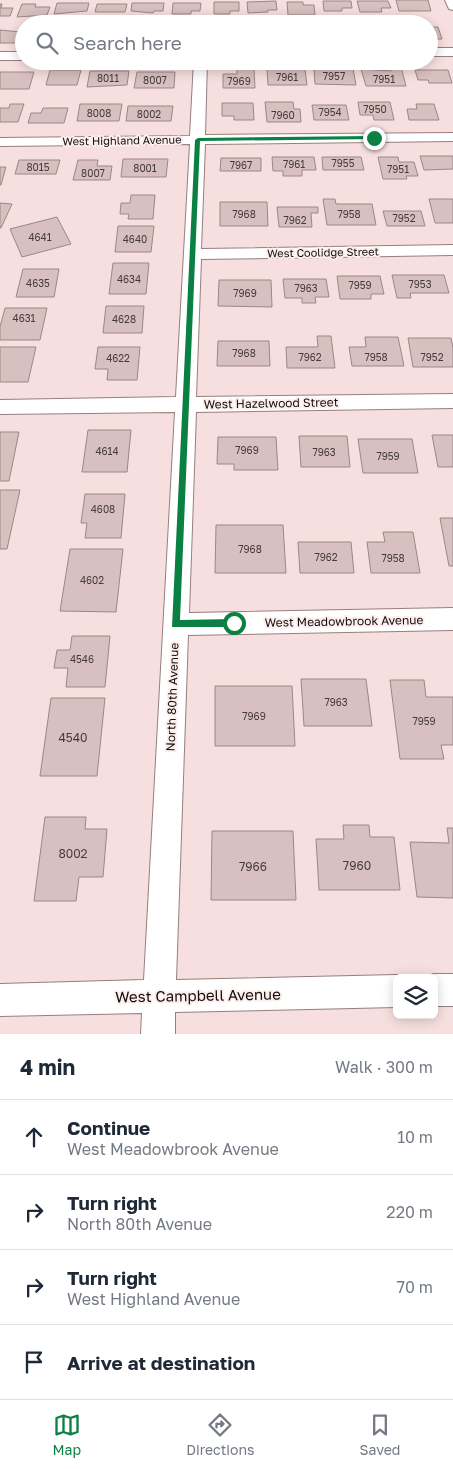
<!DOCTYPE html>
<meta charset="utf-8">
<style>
:root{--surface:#fff;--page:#f2f2f3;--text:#1f2937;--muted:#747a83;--line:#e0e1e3;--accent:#0b8043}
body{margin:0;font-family:"Golos Text",sans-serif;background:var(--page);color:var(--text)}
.controls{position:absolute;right:15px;bottom:15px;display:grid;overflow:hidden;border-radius:8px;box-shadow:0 2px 12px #0003}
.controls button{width:45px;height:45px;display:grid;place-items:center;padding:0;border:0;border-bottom:1px solid var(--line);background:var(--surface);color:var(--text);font:25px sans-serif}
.stop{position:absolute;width:15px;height:15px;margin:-11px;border:4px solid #0b8043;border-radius:50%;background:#fff}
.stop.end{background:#0b8043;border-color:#fff;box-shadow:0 1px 5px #0008}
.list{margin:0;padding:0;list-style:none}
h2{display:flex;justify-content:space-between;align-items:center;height:65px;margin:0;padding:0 20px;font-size:21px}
h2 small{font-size:16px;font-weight:400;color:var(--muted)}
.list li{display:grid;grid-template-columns:32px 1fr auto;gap:15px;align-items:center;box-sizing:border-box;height:75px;padding:0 20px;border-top:1px solid var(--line)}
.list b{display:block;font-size:19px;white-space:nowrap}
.list p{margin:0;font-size:16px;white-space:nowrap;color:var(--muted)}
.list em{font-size:16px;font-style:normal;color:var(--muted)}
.icon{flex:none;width:28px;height:28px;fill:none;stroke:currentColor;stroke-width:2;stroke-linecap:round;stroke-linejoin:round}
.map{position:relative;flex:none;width:453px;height:1034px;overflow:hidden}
.search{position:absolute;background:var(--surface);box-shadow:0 2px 12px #0003;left:15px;right:15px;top:15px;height:55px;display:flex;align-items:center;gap:12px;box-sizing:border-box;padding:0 18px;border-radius:28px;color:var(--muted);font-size:19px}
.sheet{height:365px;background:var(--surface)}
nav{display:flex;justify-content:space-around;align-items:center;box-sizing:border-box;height:70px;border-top:1px solid var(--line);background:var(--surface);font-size:14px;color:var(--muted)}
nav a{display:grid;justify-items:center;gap:2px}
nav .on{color:var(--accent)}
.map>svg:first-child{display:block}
.building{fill:#d7c0bf;stroke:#9d8786}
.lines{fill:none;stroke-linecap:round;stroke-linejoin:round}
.street-casing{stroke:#957f7f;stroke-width:2}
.street{fill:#fff;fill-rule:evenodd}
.route{fill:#0b8043}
.labels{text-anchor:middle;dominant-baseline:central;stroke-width:4;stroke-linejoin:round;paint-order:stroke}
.number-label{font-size:10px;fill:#463a3a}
.far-street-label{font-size:11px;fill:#150d0d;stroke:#feefef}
.street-label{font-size:12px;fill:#150d0d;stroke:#feefef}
.near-number-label{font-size:12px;fill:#463a3a}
.near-street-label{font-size:15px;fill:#150d0d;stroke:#feefef}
</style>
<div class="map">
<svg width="453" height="1034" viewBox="0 0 453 1034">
<rect width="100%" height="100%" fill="#f7dfdf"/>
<g class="building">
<polygon points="396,0 428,0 431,11 399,11"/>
<polygon points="276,1 277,10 268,10 268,12 248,13 247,2"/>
<polygon points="323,1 351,1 352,8 342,8 342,11 324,11"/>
<polygon points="357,1 388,1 391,8 381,8 382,12 360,12"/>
<polygon points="214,2 239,2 239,11 230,11 230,14 214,14"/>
<polygon points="287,2 303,2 303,5 314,5 315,15 288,15"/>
<polygon points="57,3 89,3 87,11 54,14"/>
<polygon points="132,3 164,3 163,11 154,11 153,13 131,11"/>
<polygon points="173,3 201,3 200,11 191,11 191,14 172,14"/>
<polygon points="0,4 2,4 1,8 13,8 10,16 0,16"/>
<polygon points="22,4 36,4 35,7 50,7 47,15 17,17"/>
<polygon points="97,4 127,4 125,12 95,12"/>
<polygon points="429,27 438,27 442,39 429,39"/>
<polygon points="0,30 21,32 18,43 0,43"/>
<polygon points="401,67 406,86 366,86 361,69 391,71 390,68"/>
<polygon points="237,69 254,69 255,88 223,88 223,74 237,74"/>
<polygon points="267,69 305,69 307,85 268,85"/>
<polygon points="314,69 353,69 356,85 315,84"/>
<polygon points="50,70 81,70 77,85 46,85"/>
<polygon points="415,70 448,70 452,83 429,83 428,80 418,80"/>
<polygon points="90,71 129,71 127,85 87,87"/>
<polygon points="0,72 34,72 29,89 0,89"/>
<polygon points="137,72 175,72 174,88 134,88"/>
<polygon points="265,102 293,102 294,109 300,109 301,122 267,122"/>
<polygon points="358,102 390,102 394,120 374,120 373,115 360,115"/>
<polygon points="222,103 253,103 254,120 234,120 234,116 222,116"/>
<polygon points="10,104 24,104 18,122 0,122 0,108 9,108"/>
<polygon points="80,104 122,104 119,121 77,121"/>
<polygon points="416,104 434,104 439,120 409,120 407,109 417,109"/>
<polygon points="312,105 346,105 349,120 314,120"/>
<polygon points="128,106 173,106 171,121 126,121"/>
<polygon points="43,108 68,108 64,123 28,123 31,113 41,113"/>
<polygon points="420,156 453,156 453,169 424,170"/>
<polygon points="272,157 314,157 316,170 302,170 302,176 283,176 283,171 273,171"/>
<polygon points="322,157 361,157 364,170 323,170"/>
<polygon points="378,157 398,157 399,162 414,162 418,176 406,176 407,179 383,179"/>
<polygon points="221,158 261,158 261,171 220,171"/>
<polygon points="123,159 168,159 166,177 121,177"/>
<polygon points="19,160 60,160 56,174 15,174"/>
<polygon points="78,160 98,160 97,166 112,166 110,180 73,180"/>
<polygon points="0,167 6,167 1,185 0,185"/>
<polygon points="131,195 155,195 153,219 128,219 129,214 120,214 121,203 130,203"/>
<polygon points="323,199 335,199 336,204 372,204 376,225 327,225"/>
<polygon points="429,199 453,199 453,223 435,223"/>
<polygon points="220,202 267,202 268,226 220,226"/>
<polygon points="0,203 12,204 1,228 0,228"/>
<polygon points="277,207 318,207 318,213 311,213 312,227 279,227"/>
<polygon points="383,211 421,211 425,226 387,226"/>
<polygon points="57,217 71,244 22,257 10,229"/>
<polygon points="118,226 154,226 151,252 115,252"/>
<polygon points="113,263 149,263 146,294 109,294"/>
<polygon points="23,269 59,269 54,297 16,297"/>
<polygon points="392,275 444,275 449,293 410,293 411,298 397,298"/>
<polygon points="337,276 380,276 384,294 371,294 371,299 340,299"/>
<polygon points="283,279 326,279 329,297 315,297 316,303 302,303 302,298 285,298"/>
<polygon points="219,280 271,280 272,307 218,306"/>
<polygon points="106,306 144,306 142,333 103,333"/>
<polygon points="5,308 47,308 40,340 0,340 0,327"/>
<polygon points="317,336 331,336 335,368 287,368 286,347 318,347"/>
<polygon points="365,337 398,337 404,366 352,366 349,347 366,347"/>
<polygon points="408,338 451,338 453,348 453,367 413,367"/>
<polygon points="218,341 269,341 270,366 217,366"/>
<polygon points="0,347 36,347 28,382 0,382"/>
<polygon points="98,347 140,347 137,380 107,380 108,369 95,369"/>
<polygon points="88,430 131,430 127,472 82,472"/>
<polygon points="0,432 19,432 9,481 0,481"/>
<polygon points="432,435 453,435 453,467 438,467"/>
<polygon points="299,436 347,436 350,467 301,467"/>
<polygon points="218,437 276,437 278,470 234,470 234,464 217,464"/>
<polygon points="358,439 412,439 418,473 363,473"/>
<polygon points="0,490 20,490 7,549 0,549"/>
<polygon points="85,494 125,494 121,538 85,538 87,523 81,523"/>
<polygon points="440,518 453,518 453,566 449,566"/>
<polygon points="216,525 283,525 286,573 215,573"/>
<polygon points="383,532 413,532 420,573 371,573 367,542 385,542"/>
<polygon points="298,542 351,542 354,573 300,573"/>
<polygon points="70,549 123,549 116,612 60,611"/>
<polygon points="72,636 110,636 105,687 66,687 68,668 54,668 57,650 70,650"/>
<polygon points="301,679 366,679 372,726 304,726"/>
<polygon points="390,680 424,680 426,697 453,697 453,745 441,745 444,759 400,759"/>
<polygon points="215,686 292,686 295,746 215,746"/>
<polygon points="51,698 105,698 97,776 40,776"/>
<polygon points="45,817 86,817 85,829 107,829 103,877 79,877 76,901 34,901"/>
<polygon points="343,825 369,825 370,837 394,837 400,890 319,890 316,839 344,839"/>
<polygon points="447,828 453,828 453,898 417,897 410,842 449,843"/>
<polygon points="212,831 293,831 296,900 211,900"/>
</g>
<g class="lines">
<g class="street-casing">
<g id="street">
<polygon points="445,0 453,0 453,10 449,9"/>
<rect x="429" y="48" width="24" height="8"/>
<rect x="0" y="52" width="24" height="8"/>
<polygon points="194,61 207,61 205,135 453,133 453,141 205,144 201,249 453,245 453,255 201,259 196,397 453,394 453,408 196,412 189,613 453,608 453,630 188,635 176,980 397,975 404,978 397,978 397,1007 175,1012 175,1034 141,1034 142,1013 0,1016 0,984 144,980 175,412 0,414 0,400 176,397 190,144 0,146 0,138 190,136"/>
<polygon points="434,974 453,974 453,1006 434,1006 434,978 424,978"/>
</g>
</g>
<use href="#street" class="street"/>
</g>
<polygon class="route" points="374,136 376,139 200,141 180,620 234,619 239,623 234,627 172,627 195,140 198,138"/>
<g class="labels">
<g class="number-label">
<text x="334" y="76">7957</text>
<text x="287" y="77">7961</text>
<text x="108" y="78">8011</text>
<text x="384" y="79">7951</text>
<text x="155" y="80">8007</text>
<text x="239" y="81">7969</text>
<text x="375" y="109">7950</text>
<text x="330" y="112">7954</text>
<text x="99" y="113">8008</text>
<text x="149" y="114">8002</text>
<text x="283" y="115">7960</text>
<text x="343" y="163">7955</text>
<text x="294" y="164">7961</text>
<text x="241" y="165">7967</text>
<text x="38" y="167">8015</text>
<text x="145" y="168">8001</text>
<text x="398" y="169">7951</text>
<text x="93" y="173">8007</text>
<text x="244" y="214">7968</text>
<text x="349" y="214">7958</text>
<text x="404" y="218">7952</text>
<text x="295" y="220">7962</text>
<text x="40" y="237">4641</text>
<text x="135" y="239">4640</text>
<text x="129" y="279">4634</text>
<text x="38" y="283">4635</text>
<text x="420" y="284">7953</text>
<text x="360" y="285">7959</text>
<text x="306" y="288">7963</text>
<text x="245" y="293">7969</text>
<text x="24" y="318">4631</text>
<text x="124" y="319">4628</text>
<text x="244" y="353">7968</text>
<text x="310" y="357">7962</text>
<text x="376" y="357">7958</text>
<text x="432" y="357">7952</text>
<text x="118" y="358">4622</text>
<text x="247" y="450">7969</text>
<text x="107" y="451">4614</text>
<text x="324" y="452">7963</text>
<text x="388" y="456">7959</text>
<text x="103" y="509">4608</text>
<text x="250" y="549">7968</text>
<text x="326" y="557">7962</text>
<text x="393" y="558">7958</text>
<text x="92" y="580">4602</text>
<text x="82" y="659">4546</text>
<text x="336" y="702">7963</text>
<text x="254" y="716">7969</text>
<text x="424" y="721">7959</text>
</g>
<g class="far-street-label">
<text transform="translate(122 140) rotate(-1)">West Highland Avenue</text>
<text transform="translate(323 252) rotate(-1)">West Coolidge Street</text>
</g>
<g class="street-label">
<text transform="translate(271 403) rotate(-1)">West Hazelwood Street</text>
<text transform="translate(344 621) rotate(-1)">West Meadowbrook Avenue</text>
<text transform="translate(172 697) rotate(-88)">North 80th Avenue</text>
</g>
<g class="near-number-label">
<text x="73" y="737">4540</text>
<text x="73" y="853">8002</text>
<text x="357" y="865">7960</text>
<text x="253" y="866">7966</text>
</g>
<g class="near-street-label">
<text transform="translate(198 995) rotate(-1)">West Campbell Avenue</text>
</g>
</g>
</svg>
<div class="controls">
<button><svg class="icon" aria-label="layers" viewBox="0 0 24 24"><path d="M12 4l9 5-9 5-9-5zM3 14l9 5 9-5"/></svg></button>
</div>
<div class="stop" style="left:234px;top:623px"></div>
<div class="stop end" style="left:374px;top:138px"></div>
<div class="search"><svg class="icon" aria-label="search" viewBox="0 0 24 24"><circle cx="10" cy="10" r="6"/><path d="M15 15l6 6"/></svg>Search here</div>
</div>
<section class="sheet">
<h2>4 min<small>Walk · 300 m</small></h2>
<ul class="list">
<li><svg class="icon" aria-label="ahead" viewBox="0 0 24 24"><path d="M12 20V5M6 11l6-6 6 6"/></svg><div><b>Continue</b><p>West Meadowbrook Avenue</p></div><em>10 m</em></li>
<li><svg class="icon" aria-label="right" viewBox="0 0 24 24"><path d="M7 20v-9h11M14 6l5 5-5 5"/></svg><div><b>Turn right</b><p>North 80th Avenue</p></div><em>220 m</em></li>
<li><svg class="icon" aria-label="right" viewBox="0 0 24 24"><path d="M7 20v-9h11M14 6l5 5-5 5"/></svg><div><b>Turn right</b><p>West Highland Avenue</p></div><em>70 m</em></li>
<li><svg class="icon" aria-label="arrive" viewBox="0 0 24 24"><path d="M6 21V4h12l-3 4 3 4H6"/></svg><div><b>Arrive at destination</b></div></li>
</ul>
</section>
<nav>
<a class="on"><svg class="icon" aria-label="map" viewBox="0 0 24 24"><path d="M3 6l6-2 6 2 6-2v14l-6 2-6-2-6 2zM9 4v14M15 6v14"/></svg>Map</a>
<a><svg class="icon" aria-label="directions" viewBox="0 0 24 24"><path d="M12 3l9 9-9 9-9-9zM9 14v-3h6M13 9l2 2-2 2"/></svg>Directions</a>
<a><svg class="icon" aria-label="saved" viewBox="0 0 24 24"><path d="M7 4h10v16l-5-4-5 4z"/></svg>Saved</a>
</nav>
